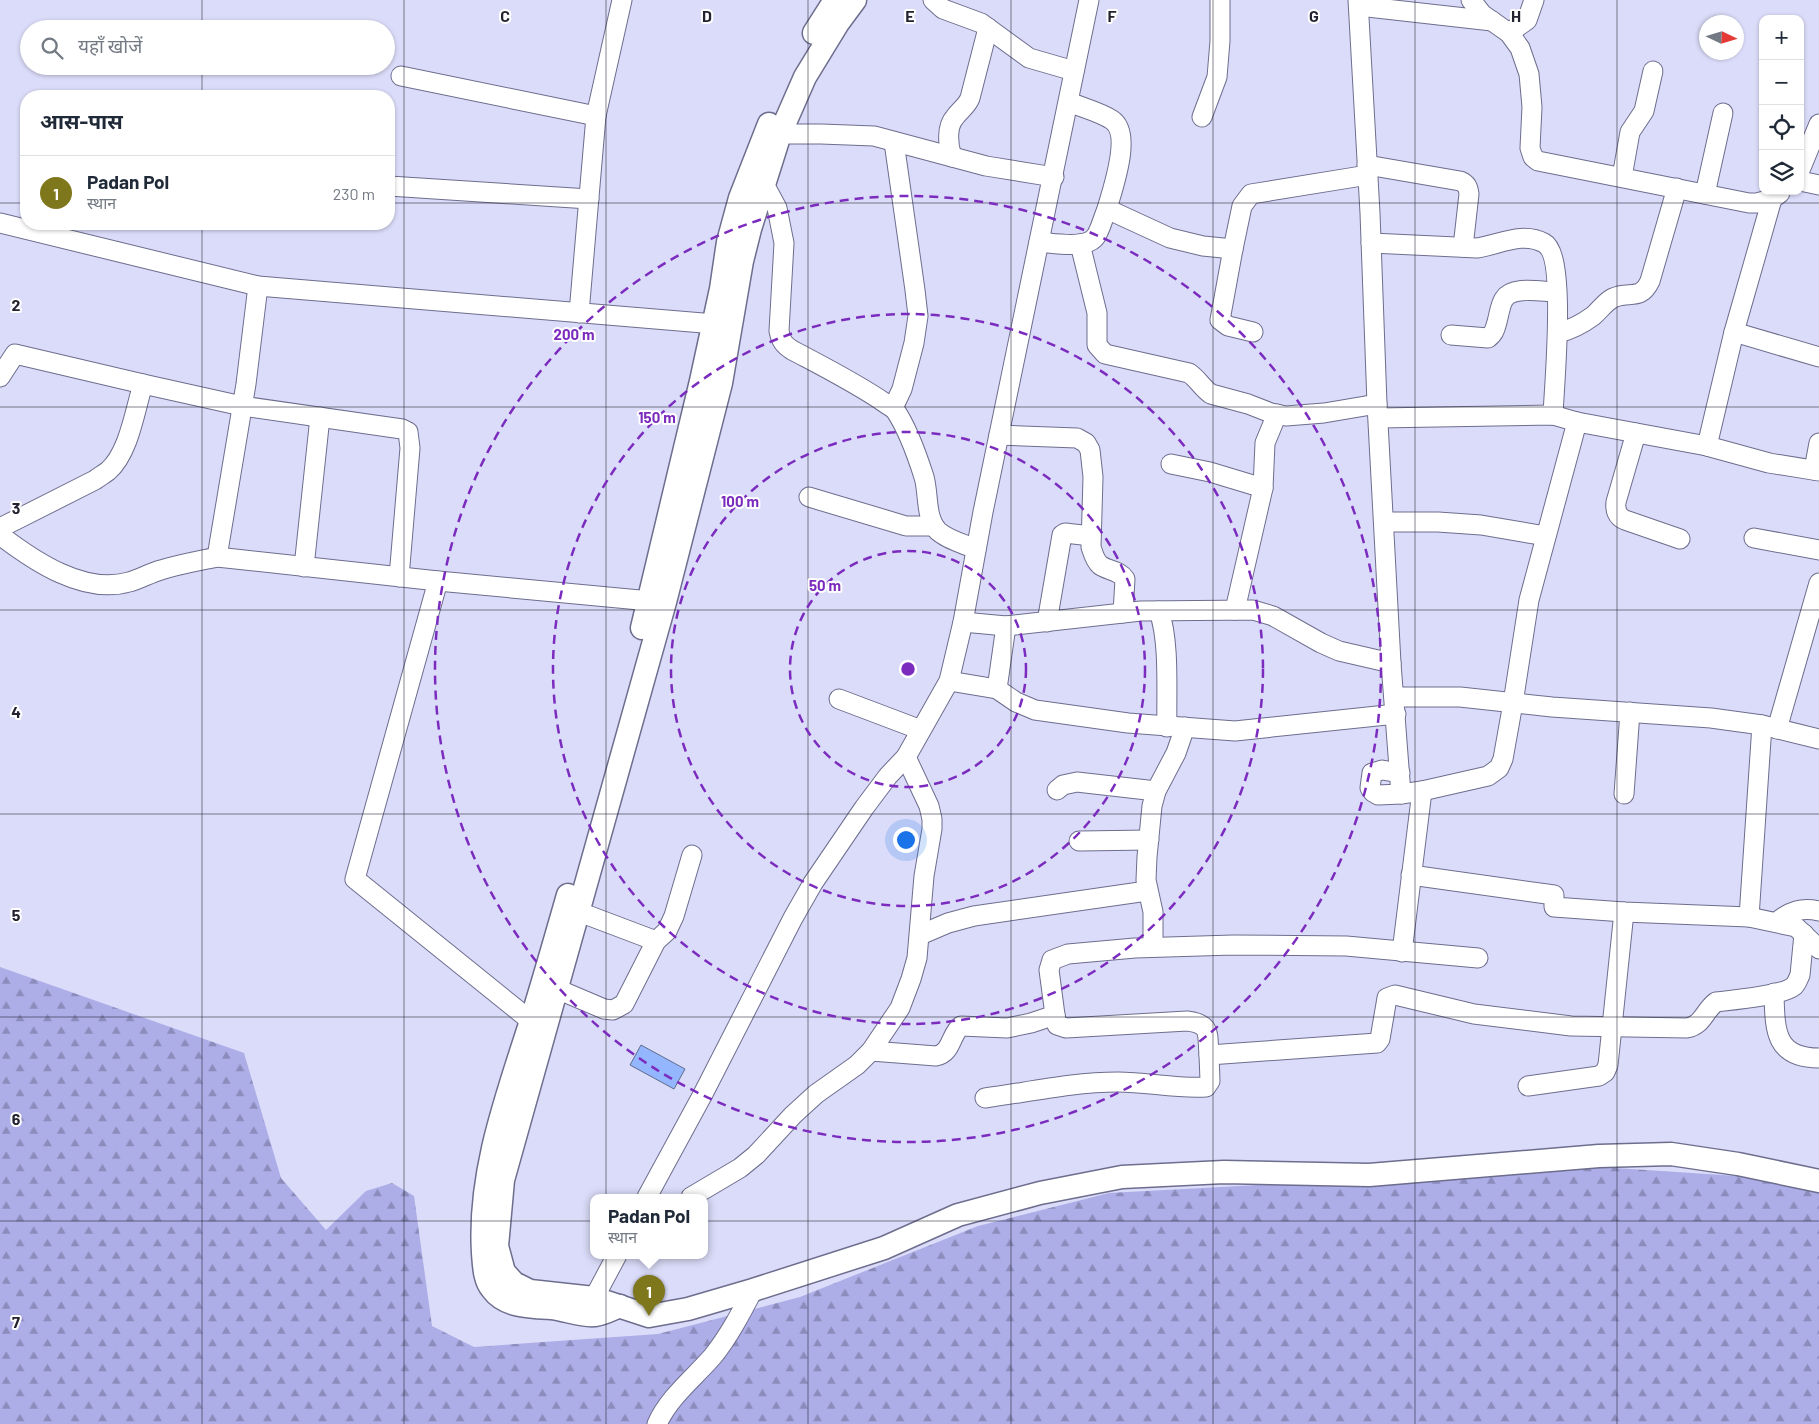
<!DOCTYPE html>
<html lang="hi">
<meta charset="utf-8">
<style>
:root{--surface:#fff;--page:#f6f6f7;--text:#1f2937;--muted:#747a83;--line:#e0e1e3;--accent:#7f771b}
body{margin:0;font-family:Barlow,"Noto Sans Devanagari",sans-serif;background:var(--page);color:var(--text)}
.controls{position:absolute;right:15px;top:15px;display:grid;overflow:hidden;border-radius:10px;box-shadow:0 1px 4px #0004}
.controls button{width:45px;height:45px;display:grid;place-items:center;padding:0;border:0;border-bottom:1px solid var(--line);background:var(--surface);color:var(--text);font:25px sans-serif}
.compass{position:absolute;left:1699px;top:15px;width:45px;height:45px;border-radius:50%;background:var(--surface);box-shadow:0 1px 4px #0004;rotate:94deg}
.you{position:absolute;left:905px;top:839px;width:18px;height:18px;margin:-12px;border:4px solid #fff;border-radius:50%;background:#1a73e8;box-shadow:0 0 0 8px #1a73e833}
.badge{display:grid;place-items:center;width:32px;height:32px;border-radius:50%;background:var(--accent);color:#fff;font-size:16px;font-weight:700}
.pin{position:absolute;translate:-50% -41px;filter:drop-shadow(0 1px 2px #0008)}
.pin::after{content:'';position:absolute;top:26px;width:18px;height:15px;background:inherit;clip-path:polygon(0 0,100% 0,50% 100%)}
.popup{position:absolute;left:590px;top:1194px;width:118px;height:65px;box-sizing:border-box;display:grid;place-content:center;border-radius:10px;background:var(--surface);filter:drop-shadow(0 1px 4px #0005);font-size:16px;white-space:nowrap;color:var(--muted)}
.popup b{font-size:19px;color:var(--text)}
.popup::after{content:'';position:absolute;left:50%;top:100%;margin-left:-10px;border:10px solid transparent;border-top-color:var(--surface)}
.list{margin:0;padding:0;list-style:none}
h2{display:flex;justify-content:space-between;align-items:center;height:65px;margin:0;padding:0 20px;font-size:21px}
h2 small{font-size:16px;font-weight:400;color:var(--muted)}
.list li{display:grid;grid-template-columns:32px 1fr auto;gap:15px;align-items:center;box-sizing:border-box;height:75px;padding:0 20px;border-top:1px solid var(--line)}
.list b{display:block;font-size:19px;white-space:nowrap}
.list p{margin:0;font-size:16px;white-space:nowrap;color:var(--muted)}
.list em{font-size:16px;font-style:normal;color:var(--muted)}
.icon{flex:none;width:28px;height:28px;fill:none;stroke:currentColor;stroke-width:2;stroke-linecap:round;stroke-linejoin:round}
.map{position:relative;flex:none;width:1819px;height:1424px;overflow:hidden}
.search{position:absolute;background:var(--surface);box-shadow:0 1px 4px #0004;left:20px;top:20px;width:375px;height:55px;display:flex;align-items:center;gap:12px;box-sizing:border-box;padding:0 18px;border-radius:28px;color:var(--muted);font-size:19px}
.panel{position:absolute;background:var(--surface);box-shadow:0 1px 4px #0004;left:20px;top:90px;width:375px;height:140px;border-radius:20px}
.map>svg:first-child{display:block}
.forest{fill:url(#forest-firs)}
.building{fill:#94b6fe;stroke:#5e6c8a}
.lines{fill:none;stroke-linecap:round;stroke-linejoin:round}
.minor-casing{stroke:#6d6d8e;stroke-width:21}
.tertiary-casing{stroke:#6d6d8e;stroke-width:25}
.minor{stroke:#fff;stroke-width:19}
.tertiary{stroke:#fff;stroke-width:22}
.grid{fill:none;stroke:#222230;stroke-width:1;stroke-opacity:0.55}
.ring{fill:none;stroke:#7b2cbf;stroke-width:2.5;stroke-dasharray:9 6}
.grid-label{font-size:16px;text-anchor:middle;font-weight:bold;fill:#222230;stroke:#fff;stroke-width:4;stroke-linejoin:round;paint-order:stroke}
.centre{fill:#7b2cbf;stroke:#fff;stroke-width:2.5}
.ring-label{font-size:15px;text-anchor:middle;font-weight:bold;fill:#7b2cbf;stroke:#fff;stroke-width:4;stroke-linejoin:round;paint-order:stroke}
</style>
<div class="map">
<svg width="1819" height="1424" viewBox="0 0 1819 1424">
<defs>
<pattern id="forest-firs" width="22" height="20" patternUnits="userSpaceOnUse" patternTransform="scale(1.25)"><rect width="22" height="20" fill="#adade7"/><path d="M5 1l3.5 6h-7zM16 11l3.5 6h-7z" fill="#8c8cbc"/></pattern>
</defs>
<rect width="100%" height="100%" fill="#dbdcf9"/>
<polygon class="forest" points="0,967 244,1053 281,1178 326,1230 366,1191 392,1183 414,1196 432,1326 474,1347 658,1334 800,1297 978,1226 1109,1193 1600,1167 1782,1179 1819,1187 1819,1424 0,1424"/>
<polygon class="building" points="641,1045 685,1069 674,1089 630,1065"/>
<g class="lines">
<g class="minor-casing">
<g id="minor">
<polyline points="933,0 943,9 981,23 1029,58 1074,71"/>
<polyline points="1358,0 1370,213 1377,404 1391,663 1401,794"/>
<polyline points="1471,0 1482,14 1509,33 1520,48 1529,74 1532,107 1530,148 1533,157 1538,161 1749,203 1757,203 1772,199"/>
<polyline points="1359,6 1492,21"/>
<polyline points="1509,33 1527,20 1534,0"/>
<polyline points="401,76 596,116"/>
<path d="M 1069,102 C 1083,108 1100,112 1112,120 C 1133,134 1112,190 1107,209 L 1170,238 L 1203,246 L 1233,249 L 1242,206 L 1251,194 L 1368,175"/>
<polyline points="1202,117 1217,77 1220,41 1220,0"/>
<polyline points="780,134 821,134 874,136 986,166 1054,177"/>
<path d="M 952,157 C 948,145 946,127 955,117 C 960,110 967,106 970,98 L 988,28"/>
<path d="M 1367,165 L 1460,181 C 1467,184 1468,187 1469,194 L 1463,247"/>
<polyline points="1800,170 1819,124"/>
<polyline points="1622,177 1630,132 1644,111 1653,71"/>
<polyline points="1800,181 1819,185"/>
<path d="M 764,184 L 777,208 L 784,243 L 779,331 C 781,341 784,345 792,350 C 824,367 856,383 885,403 C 889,406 892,407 895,410 C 908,429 917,455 924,477 C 929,494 925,518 938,531 C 948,540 964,544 976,549"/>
<polyline points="389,186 589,199"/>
<polyline points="1705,194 1723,113"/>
<polyline points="0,223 258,286 727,325"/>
<path d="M 1039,242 C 1054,243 1087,250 1096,236 C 1101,228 1103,218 1107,209"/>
<path d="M 1371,243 L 1477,248 C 1499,245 1522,231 1544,243 C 1567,255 1554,387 1553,415"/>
<path d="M 1080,244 L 1097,313 L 1097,345 L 1105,354 L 1189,373 C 1198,379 1202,388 1211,394 L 1248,404 L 1271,413 L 1286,416 L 1324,413 L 1377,404"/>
<polyline points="1233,249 1220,320 1228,326 1253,332"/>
<polyline points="258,286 246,384 217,557 438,581 661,602"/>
<polyline points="579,313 596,116 622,0"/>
<polyline points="1734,332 1819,357"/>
<path d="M 1558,333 C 1570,330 1582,324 1593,316 C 1600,310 1605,302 1613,298 C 1629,290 1640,302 1650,281 L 1677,188"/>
<path d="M 1451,335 L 1488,338 C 1494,334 1495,329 1497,322 C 1499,315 1500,305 1504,299 C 1513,285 1542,292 1556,292"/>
<polyline points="0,377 15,354 143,384"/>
<polyline points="893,408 902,389 914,343 918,316 915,290 894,142"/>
<polyline points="1379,418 1553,415 1577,422 1707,446 1769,463 1819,471"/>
<path d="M 1636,433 L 1616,502 C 1615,510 1617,517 1625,520 L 1680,539"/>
<path d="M 999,435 L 1077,438 L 1086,443 L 1090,450 L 1093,477 L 1091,547 C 1093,553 1095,561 1100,565 C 1108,571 1119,570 1125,579 L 1123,613"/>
<polyline points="1707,446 1734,332 1772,199 1780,193"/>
<polyline points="1171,464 1210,472 1263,488"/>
<polyline points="1814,470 1819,443"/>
<polyline points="809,497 906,526 934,526"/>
<polyline points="1384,522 1438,522 1481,525 1546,536"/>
<path d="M 0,528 L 95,480 C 99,477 104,474 108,471 C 129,453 135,410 143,384 L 242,406 L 402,429 L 408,432 L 410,448 L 399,577"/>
<path d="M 0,535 C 34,561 84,595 129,582 C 140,579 150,573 161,570 C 180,564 199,561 217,557"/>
<polyline points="1754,538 1819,550"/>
<polyline points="304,567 320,417"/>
<polyline points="438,581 355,879 531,1021"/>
<polyline points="1235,610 1263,488 1265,443 1277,414"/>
<path d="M 1159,611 C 1170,643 1166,692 1167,727"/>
<polyline points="963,622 1006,626 1141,611 1253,610 1273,616 1321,643 1339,651 1391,663"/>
<polyline points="1047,622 1062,535 1065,533 1091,536"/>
<polyline points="949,681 997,689 1016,702 1035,710 1128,723 1235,731 1396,714"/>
<polyline points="997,689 1006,626"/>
<polyline points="1394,697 1460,697 1552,707 1711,718 1762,725 1819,739"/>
<polyline points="839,699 921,730"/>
<polyline points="1777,729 1819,583"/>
<polyline points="1400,773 1382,770 1372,773 1370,788 1373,792 1378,795 1401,794 1422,791 1488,776 1499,768 1503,759 1513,703 1529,600 1577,422"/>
<polyline points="1057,790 1063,785 1077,782 1156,791"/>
<polyline points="1624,794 1630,712"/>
<polyline points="1079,841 1149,840"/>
<polyline points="1411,875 1554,895 1554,907 1624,912 1749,917 1762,725"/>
<polyline points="566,907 656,941"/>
<polyline points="1749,917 1796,927 1819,949"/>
<path d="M 1777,922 C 1790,911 1802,907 1819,911"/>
<polyline points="920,935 948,923 974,916 1147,891"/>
<polyline points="1153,947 1153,912 1146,880 1147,857 1152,806 1156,791 1176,753 1185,727"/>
<polyline points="1402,952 1422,791"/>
<polyline points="557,989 604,1009 613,1010 624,1004 656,941 667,931 674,916 692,855"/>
<path d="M 1774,993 C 1775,1029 1774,1058 1819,1058"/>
<path d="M 1055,1015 L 1057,1025 L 1066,1028 L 1187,1021 C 1212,1024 1207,1034 1209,1055 L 1377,1043 L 1380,1039 L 1387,998 L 1395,995 L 1474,1014 L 1571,1026 L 1687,1028 C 1703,1025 1704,1011 1716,1002 C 1733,1000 1782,996 1794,986 C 1797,983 1798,979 1800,975 L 1804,934"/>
<path d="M 871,1051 L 936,1056 C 952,1053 950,1035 961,1026 L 1007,1028 L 1031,1023 L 1055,1015 L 1049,970 L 1052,960 L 1068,954 L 1135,948 L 1233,945 L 1346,946 L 1478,958"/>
<polyline points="1528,1086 1599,1076 1605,1072 1608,1065 1624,912"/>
<path d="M 985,1098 C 1029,1092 1073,1082 1118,1082 C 1147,1082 1177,1089 1206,1087 L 1210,1081 L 1209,1055"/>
<polyline points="647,1197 703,1094 793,918 813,883 864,808 888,776 906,757 949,681 963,622 983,512 1089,0"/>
<polyline points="691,1197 740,1168 756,1155 793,1115 816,1094 857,1065 871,1051 900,1008 911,979 917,958 924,876 932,829 932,819 929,806 906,757"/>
<polyline points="593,1312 594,1298 617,1255"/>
<path d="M 657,1424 C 669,1397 694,1378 713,1356 C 729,1336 741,1313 753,1290"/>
</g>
</g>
<g class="tertiary-casing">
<g id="tertiary">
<polyline points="855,0 838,23 805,77 780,134 750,229 742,261 721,383 665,602 503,1180 497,1246 504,1272 514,1283 530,1291 594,1298 649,1316 688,1309 753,1290 884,1248 958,1215 1040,1193 1122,1177 1224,1172 1369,1175 1599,1156 1671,1154 1738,1164 1819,1181"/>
<polyline points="814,33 835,0"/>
<polyline points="642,628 701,381 721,289 728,242 740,198 769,124"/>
<path d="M 568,895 C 556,937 544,979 531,1021 C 507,1096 478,1173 483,1253 C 484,1264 484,1280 492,1289 C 505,1307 530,1307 551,1308 C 564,1309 583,1317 595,1315 C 604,1314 612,1309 620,1306"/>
</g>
</g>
<use href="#minor" class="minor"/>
<use href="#tertiary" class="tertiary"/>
</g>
<path class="grid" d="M 202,0 L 202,29M 404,0 L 404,1424M 606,0 L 606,1424M 808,0 L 808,1424M 1011,0 L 1011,1424M 1213,0 L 1213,1424M 1415,0 L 1415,1424M 1617,0 L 1617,1424M 202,66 L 202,96M 0,203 L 26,203M 389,203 L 1819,203M 202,224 L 202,1424M 0,407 L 1819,407M 0,610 L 1819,610M 0,814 L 1819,814M 0,1017 L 1819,1017M 0,1221 L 1819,1221"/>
<g class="ring">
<circle cx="908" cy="669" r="118"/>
<circle cx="908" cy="669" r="237"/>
<circle cx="908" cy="669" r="355"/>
<circle cx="908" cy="669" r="473"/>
</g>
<g class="grid-label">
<text x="505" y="22">C</text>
<text x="707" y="22">D</text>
<text x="910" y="22">E</text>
<text x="1112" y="22">F</text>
<text x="1314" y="22">G</text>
<text x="1516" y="22">H</text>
<text x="16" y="311">2</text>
<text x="16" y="514">3</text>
<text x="16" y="718">4</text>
<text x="16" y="921">5</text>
<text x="16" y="1125">6</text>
<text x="16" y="1328">7</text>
</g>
<circle cx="908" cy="669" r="8" class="centre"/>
<g class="ring-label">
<text x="574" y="340">200 m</text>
<text x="657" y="423">150 m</text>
<text x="740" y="507">100 m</text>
<text x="825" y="591">50 m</text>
</g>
</svg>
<div class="controls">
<button>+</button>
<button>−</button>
<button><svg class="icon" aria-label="locate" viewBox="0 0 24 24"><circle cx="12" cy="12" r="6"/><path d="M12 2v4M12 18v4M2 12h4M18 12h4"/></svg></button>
<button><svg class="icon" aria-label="layers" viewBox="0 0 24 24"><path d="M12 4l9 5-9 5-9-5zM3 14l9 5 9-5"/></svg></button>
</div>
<svg class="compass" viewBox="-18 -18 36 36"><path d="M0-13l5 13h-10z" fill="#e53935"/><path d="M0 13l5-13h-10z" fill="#747a83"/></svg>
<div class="you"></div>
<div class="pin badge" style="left:649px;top:1316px">1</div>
<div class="popup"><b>Padan Pol</b>स्थान</div>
<div class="search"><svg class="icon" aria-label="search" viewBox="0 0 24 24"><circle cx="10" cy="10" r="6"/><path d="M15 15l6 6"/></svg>यहाँ खोजें</div>
<section class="panel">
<h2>आस-पास<small></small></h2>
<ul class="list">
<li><span class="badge">1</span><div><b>Padan Pol</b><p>स्थान</p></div><em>230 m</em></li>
</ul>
</section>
</div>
